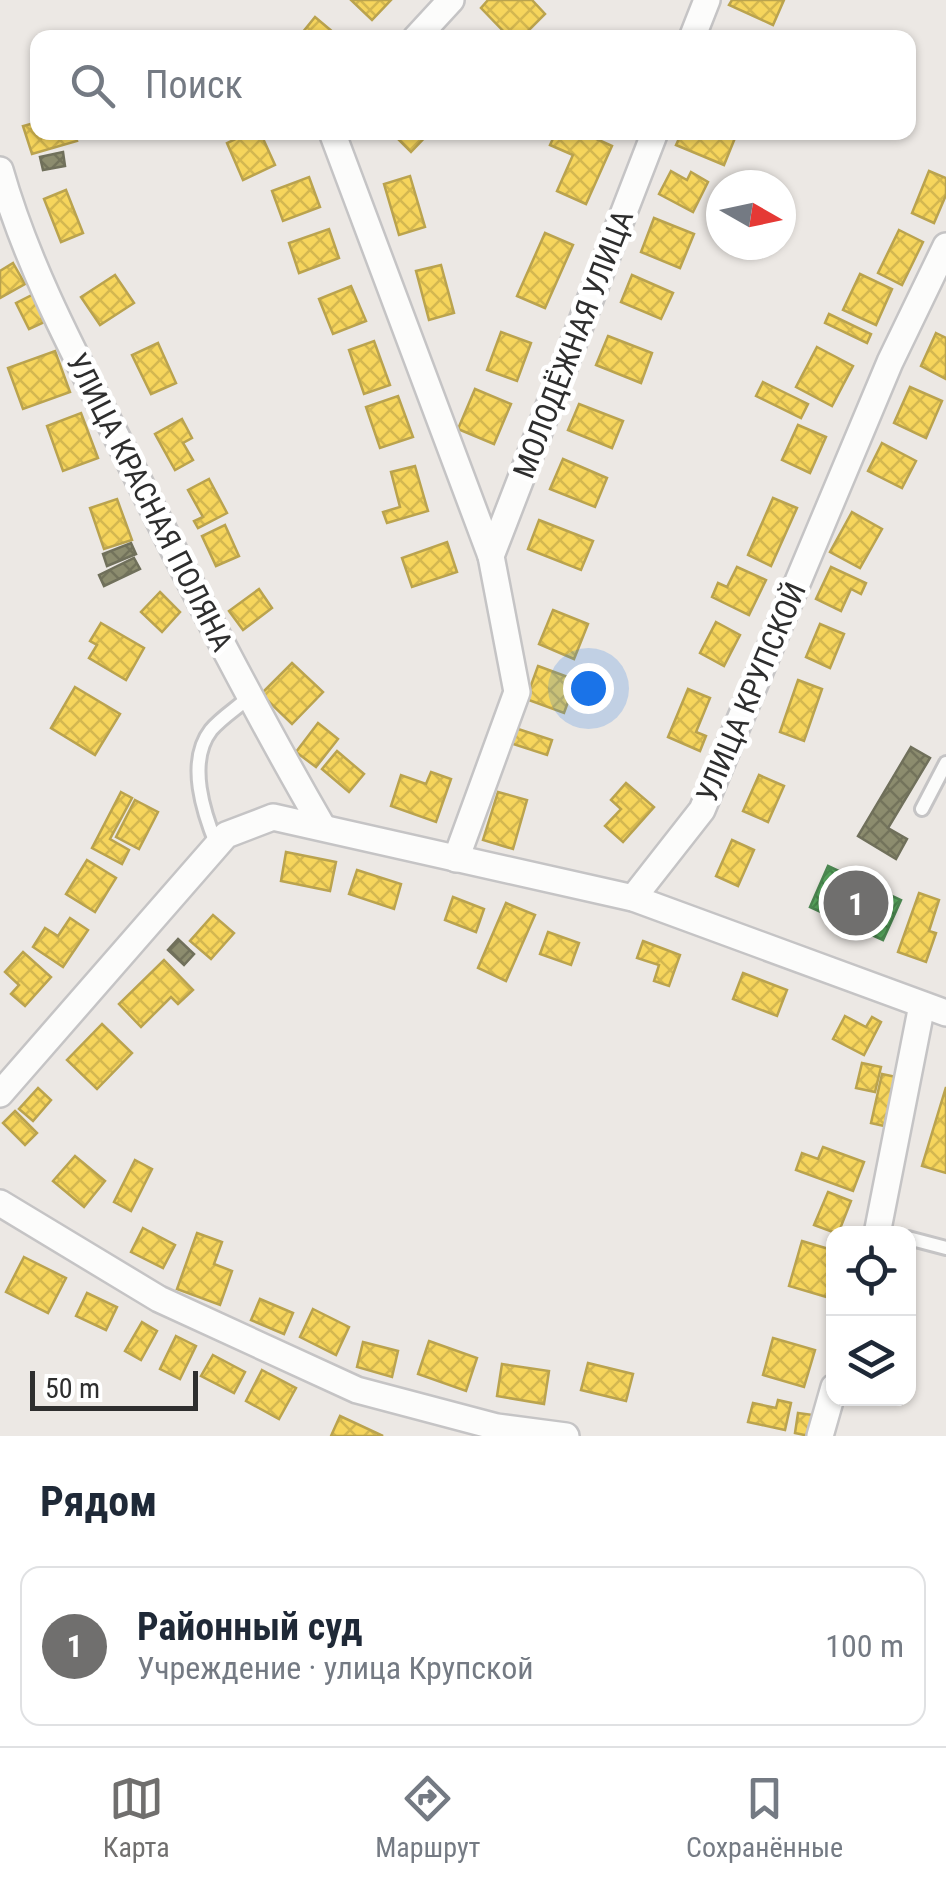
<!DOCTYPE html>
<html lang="ru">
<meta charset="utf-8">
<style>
:root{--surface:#fff;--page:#f2f2f3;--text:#1f2937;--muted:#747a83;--line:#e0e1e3;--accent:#706f6e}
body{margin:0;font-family:"Roboto Condensed",sans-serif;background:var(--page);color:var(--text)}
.controls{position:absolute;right:30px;bottom:30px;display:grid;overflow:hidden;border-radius:20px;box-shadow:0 2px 8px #0004}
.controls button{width:90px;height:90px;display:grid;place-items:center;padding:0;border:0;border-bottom:2px solid var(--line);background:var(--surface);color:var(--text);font:50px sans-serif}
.compass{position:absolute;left:706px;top:170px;width:90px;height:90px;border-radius:50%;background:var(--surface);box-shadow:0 2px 8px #0004;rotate:99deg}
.scale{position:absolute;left:30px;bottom:25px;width:168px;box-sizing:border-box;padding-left:10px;border:5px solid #2e2e2e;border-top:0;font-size:28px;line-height:35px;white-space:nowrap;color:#2e2e2e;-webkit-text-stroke:8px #fff;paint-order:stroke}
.you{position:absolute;left:588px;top:688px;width:35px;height:35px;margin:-25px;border:8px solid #fff;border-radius:50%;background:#1a73e8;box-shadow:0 0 0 15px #1a73e833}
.badge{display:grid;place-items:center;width:65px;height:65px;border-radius:50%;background:var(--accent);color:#fff;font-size:32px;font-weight:700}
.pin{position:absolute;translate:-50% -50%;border:5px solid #fff;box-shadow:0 2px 10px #0006}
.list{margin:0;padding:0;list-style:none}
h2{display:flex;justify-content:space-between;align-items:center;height:130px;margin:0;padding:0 40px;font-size:42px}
h2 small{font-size:32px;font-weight:400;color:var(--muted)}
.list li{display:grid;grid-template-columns:65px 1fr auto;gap:30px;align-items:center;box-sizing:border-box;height:160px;margin:0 20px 20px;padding:0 20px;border:2px solid var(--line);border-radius:20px}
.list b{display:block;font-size:38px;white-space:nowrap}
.list p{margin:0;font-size:32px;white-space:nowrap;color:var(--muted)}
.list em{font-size:32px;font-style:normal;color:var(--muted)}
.icon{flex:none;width:55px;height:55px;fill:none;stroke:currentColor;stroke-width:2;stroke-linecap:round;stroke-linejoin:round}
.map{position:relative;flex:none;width:946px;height:1436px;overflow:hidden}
.search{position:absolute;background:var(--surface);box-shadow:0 2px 8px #0004;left:30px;right:30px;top:30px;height:110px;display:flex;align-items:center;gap:25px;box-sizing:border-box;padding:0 35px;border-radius:20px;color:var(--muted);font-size:38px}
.sheet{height:310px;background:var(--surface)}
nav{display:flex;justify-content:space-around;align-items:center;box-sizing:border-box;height:140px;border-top:2px solid var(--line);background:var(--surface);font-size:28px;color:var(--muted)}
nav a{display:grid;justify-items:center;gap:5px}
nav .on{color:var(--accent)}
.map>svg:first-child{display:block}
.homes{fill:url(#homes-cross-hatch);stroke:#baa34e;stroke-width:2.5}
.public{fill:url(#public-cross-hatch);stroke:#4d8852;stroke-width:2.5}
.industry{fill:url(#industry-cross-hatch);stroke:#70705b;stroke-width:2.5}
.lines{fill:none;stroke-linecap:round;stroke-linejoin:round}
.lane-casing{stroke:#c5c4c5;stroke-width:18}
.street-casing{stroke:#c5c4c5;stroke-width:30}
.lane{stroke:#fcfcfb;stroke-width:12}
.street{stroke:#fcfcfb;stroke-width:25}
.labels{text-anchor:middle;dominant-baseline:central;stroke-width:10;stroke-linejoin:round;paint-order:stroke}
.street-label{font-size:30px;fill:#2e2e2e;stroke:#fff}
</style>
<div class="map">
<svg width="946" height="1436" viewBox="0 0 946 1436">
<defs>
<pattern id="homes-cross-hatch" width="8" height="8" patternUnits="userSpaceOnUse" patternTransform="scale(2.5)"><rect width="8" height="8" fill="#f6d55c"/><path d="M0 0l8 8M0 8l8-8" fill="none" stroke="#d3b750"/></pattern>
<pattern id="public-cross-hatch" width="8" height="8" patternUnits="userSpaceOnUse" patternTransform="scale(2.5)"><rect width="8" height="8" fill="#5aae61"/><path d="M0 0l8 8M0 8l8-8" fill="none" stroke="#4b8e50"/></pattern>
<pattern id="industry-cross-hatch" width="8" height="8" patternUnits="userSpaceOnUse" patternTransform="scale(2.5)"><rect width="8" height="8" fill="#8c8c6e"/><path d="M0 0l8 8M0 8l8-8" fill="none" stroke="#73735b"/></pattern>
</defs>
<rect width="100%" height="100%" fill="#ece8e4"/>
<g class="homes">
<polygon points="351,0 391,0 372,20"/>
<polygon points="488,0 532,0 545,14 521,38 510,38 481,8"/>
<polygon points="732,0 784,0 773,25 729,5"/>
<polygon points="315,17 340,38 298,38"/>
<polygon points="38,122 38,132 74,132 77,141 32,154 23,126"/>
<polygon points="250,132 260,132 275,165 243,180 227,143"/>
<polygon points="391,132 430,132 411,152"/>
<polygon points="556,132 581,132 612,146 586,204 557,191 573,155 550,145"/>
<polygon points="682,132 736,132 737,133 724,165 676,145"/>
<polygon points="671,171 687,180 691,172 708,182 693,212 659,194"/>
<polygon points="929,171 946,178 946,195 934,223 912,213"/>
<polygon points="410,176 425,227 399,235 384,184"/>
<polygon points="309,177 320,207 283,221 272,191"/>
<polygon points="66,190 83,233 61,242 44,199"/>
<polygon points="654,218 694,234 680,268 641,252"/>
<polygon points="329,229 339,258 299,273 289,243"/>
<polygon points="899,230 923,242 902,285 878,273"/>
<polygon points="545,233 573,245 545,308 517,296"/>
<polygon points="13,263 25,284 0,298 0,271"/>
<polygon points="441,265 454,313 429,320 416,271"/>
<polygon points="860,274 892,289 876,325 843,310"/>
<polygon points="115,275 134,303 100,325 81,297"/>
<polygon points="632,275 673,293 661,319 621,302"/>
<polygon points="351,286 366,321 333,334 319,299"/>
<polygon points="36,293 49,320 29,329 16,303"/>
<polygon points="829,314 871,334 867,343 825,323"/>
<polygon points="501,332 531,343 517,381 487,370"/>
<polygon points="936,333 946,338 946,379 921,366"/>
<polygon points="608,336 652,353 641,383 596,365"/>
<polygon points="374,341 390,385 364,394 349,350"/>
<polygon points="158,343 176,383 151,394 132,355"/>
<polygon points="817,347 853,366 832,406 796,387"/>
<polygon points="55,351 70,392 23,409 8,368"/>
<polygon points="763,382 808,404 801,418 756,396"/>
<polygon points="910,387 942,401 926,438 894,423"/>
<polygon points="475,389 511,404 494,444 458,429"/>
<polygon points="398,396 413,437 380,448 366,407"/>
<polygon points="579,404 623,421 612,448 568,430"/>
<polygon points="81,413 98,458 63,471 47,426"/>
<polygon points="182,419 192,438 183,443 193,460 175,470 155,434"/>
<polygon points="798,425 826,437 810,473 782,460"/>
<polygon points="882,443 916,461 902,488 868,471"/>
<polygon points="563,459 607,478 595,507 550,489"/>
<polygon points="415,466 428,511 387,523 383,512 400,507 391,472"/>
<polygon points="209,479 227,513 198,528 194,521 203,517 188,490"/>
<polygon points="773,498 797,508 771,566 748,555"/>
<polygon points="117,499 132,540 104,549 90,508"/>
<polygon points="852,512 882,529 860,568 830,552"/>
<polygon points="539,520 593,541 581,570 528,549"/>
<polygon points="225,525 239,556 216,566 202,536"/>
<polygon points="447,542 457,572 412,587 402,558"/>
<polygon points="737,567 766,580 749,615 712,597 718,583 727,587"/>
<polygon points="831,567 866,583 861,594 851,589 841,611 816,599"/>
<polygon points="259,589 272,608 243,630 229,611"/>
<polygon points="160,592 180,612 162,632 141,612"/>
<polygon points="553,610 588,624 574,659 539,644"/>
<polygon points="716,622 740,635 724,666 700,653"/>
<polygon points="101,623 144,648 126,680 89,658 97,645 90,641"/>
<polygon points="820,624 844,634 830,668 806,657"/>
<polygon points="292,663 323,692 292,724 261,694"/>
<polygon points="538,666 576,680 564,713 526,699"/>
<polygon points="798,680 822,689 804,741 780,732"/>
<polygon points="75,687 120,714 95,755 51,728"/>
<polygon points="688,689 710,698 696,732 706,736 700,751 668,737"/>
<polygon points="318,723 338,739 316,767 296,752"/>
<polygon points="515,728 552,740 547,755 510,743"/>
<polygon points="337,751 364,774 349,792 322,769"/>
<polygon points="431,772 451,779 436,822 391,806 401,775 426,784"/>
<polygon points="759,775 784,786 768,822 743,811"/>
<polygon points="626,783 654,807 623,842 605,826 621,809 611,800"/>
<polygon points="121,792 132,798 110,839 129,850 122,864 92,848"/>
<polygon points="498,792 527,800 513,849 483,840"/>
<polygon points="135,800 158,812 139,849 116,837"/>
<polygon points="732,840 754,850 738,886 716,876"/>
<polygon points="286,852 336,862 330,891 281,881"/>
<polygon points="87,860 116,878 95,912 66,894"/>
<polygon points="357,870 401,884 394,909 349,894"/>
<polygon points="919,893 939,900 929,931 936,933 926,962 898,952"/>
<polygon points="453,897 484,909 476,932 445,920"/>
<polygon points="506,903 535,915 506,981 478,968"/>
<polygon points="213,915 234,933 211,959 190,941"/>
<polygon points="70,918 88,930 63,967 33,947 45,928 58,936"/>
<polygon points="548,932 579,943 571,965 540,954"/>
<polygon points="643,941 680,955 669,986 654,981 659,965 637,958"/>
<polygon points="23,952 51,977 25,1006 11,994 19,985 5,972"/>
<polygon points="164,960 193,990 178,1004 171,997 141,1027 119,1004"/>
<polygon points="743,973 787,990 777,1016 733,999"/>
<polygon points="845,1016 866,1027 872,1017 881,1022 864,1055 833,1039"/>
<polygon points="102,1024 132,1053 97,1089 67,1060"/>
<polygon points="862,1063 881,1067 875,1092 856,1088"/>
<polygon points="882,1074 896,1077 884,1126 871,1123"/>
<polygon points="946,1087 946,1173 922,1166"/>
<polygon points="38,1088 51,1100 33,1121 19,1109"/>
<polygon points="15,1111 37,1133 25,1145 3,1123"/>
<polygon points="823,1147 864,1162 853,1191 796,1170 802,1153 818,1159"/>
<polygon points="75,1156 105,1181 84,1207 53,1181"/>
<polygon points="135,1160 152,1169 131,1211 114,1202"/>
<polygon points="828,1192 851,1201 838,1234 814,1225"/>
<polygon points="143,1228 175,1245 163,1268 131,1252"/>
<polygon points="197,1233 222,1242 214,1264 232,1271 220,1305 177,1289"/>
<polygon points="802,1241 832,1250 830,1298 789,1286"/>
<polygon points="24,1257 66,1278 48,1313 6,1292"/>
<polygon points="87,1293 117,1307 106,1330 76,1316"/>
<polygon points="260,1299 293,1313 284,1334 251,1320"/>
<polygon points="313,1309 349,1327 336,1355 300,1337"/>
<polygon points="142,1322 157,1331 141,1360 125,1351"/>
<polygon points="176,1336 196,1346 180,1379 160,1369"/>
<polygon points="773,1338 815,1350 804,1387 763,1375"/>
<polygon points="429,1341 477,1358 466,1391 418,1374"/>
<polygon points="363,1342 398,1351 392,1377 357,1367"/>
<polygon points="213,1355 245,1372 234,1393 201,1376"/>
<polygon points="588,1363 633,1374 626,1401 581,1390"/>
<polygon points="502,1364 549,1371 544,1404 497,1396"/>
<polygon points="262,1370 296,1388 279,1419 246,1401"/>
<polygon points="778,1400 791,1403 785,1430 748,1422 753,1403 776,1408"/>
<polygon points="798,1413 813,1415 809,1436 795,1433"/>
<polygon points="340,1416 383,1436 331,1436"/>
</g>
<polygon class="public" points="828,866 901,900 883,940 810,907"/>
<g class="industry">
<polygon points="63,152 65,166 43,170 40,157"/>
<polygon points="131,543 136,554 107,566 103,554"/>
<polygon points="134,558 140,569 104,586 99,575"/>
<polygon points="911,747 930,758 888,828 907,839 896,859 858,836"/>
<polygon points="178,939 194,954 184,965 168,950"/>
</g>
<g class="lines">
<g class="lane-casing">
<g id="lane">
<polyline points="922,809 946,763"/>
<path d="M 217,846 C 204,814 186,762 211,730 C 221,718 237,708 248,698"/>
<polyline points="908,1238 946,1248"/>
</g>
</g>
<g class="street-casing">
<g id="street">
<polyline points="416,38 451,0"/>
<polyline points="692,38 707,0"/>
<polyline points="332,132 491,556"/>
<path d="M 0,170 C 29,272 81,366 129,461 C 190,584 252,705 321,824"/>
<polyline points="456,859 517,692 491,556 655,132"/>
<polyline points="633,898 702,810 890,362 946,246"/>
<polyline points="0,1094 226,835 273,817 633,898 946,1013"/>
<polyline points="0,1203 159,1299 357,1390 497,1427 566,1436"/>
<polyline points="877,1234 922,1005"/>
<polyline points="820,1436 834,1387"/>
</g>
</g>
<use href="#lane" class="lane"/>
<use href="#street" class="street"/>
</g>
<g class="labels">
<g class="street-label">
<text transform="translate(573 344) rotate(-69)">МОЛОДЁЖНАЯ УЛИЦА</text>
<text transform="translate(150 502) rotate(63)">УЛИЦА КРАСНАЯ ПОЛЯНА</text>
<text transform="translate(751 692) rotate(-67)">УЛИЦА КРУПСКОЙ</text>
</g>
</g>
</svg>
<div class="controls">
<button><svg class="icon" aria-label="locate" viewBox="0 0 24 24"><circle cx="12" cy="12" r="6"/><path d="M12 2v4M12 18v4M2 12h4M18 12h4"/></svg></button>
<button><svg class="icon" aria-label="layers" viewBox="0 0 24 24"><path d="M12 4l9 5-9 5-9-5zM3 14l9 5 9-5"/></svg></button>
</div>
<svg class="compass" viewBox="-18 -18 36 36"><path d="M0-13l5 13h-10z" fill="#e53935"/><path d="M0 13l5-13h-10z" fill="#747a83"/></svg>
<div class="scale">50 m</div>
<div class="you"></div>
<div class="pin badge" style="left:856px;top:903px">1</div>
<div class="search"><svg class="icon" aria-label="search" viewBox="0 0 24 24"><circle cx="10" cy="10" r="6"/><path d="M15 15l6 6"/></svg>Поиск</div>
</div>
<section class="sheet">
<h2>Рядом<small></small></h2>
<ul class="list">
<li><span class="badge">1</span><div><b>Районный суд</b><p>Учреждение · улица Крупской</p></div><em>100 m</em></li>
</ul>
</section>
<nav>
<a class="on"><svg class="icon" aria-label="map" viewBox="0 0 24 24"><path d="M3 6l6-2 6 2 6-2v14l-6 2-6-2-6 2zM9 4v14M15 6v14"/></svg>Карта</a>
<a><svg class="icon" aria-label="directions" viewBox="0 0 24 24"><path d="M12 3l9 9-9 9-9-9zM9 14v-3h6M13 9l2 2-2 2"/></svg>Маршрут</a>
<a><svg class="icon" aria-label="saved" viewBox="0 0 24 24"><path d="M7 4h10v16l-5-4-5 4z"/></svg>Сохранённые</a>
</nav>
